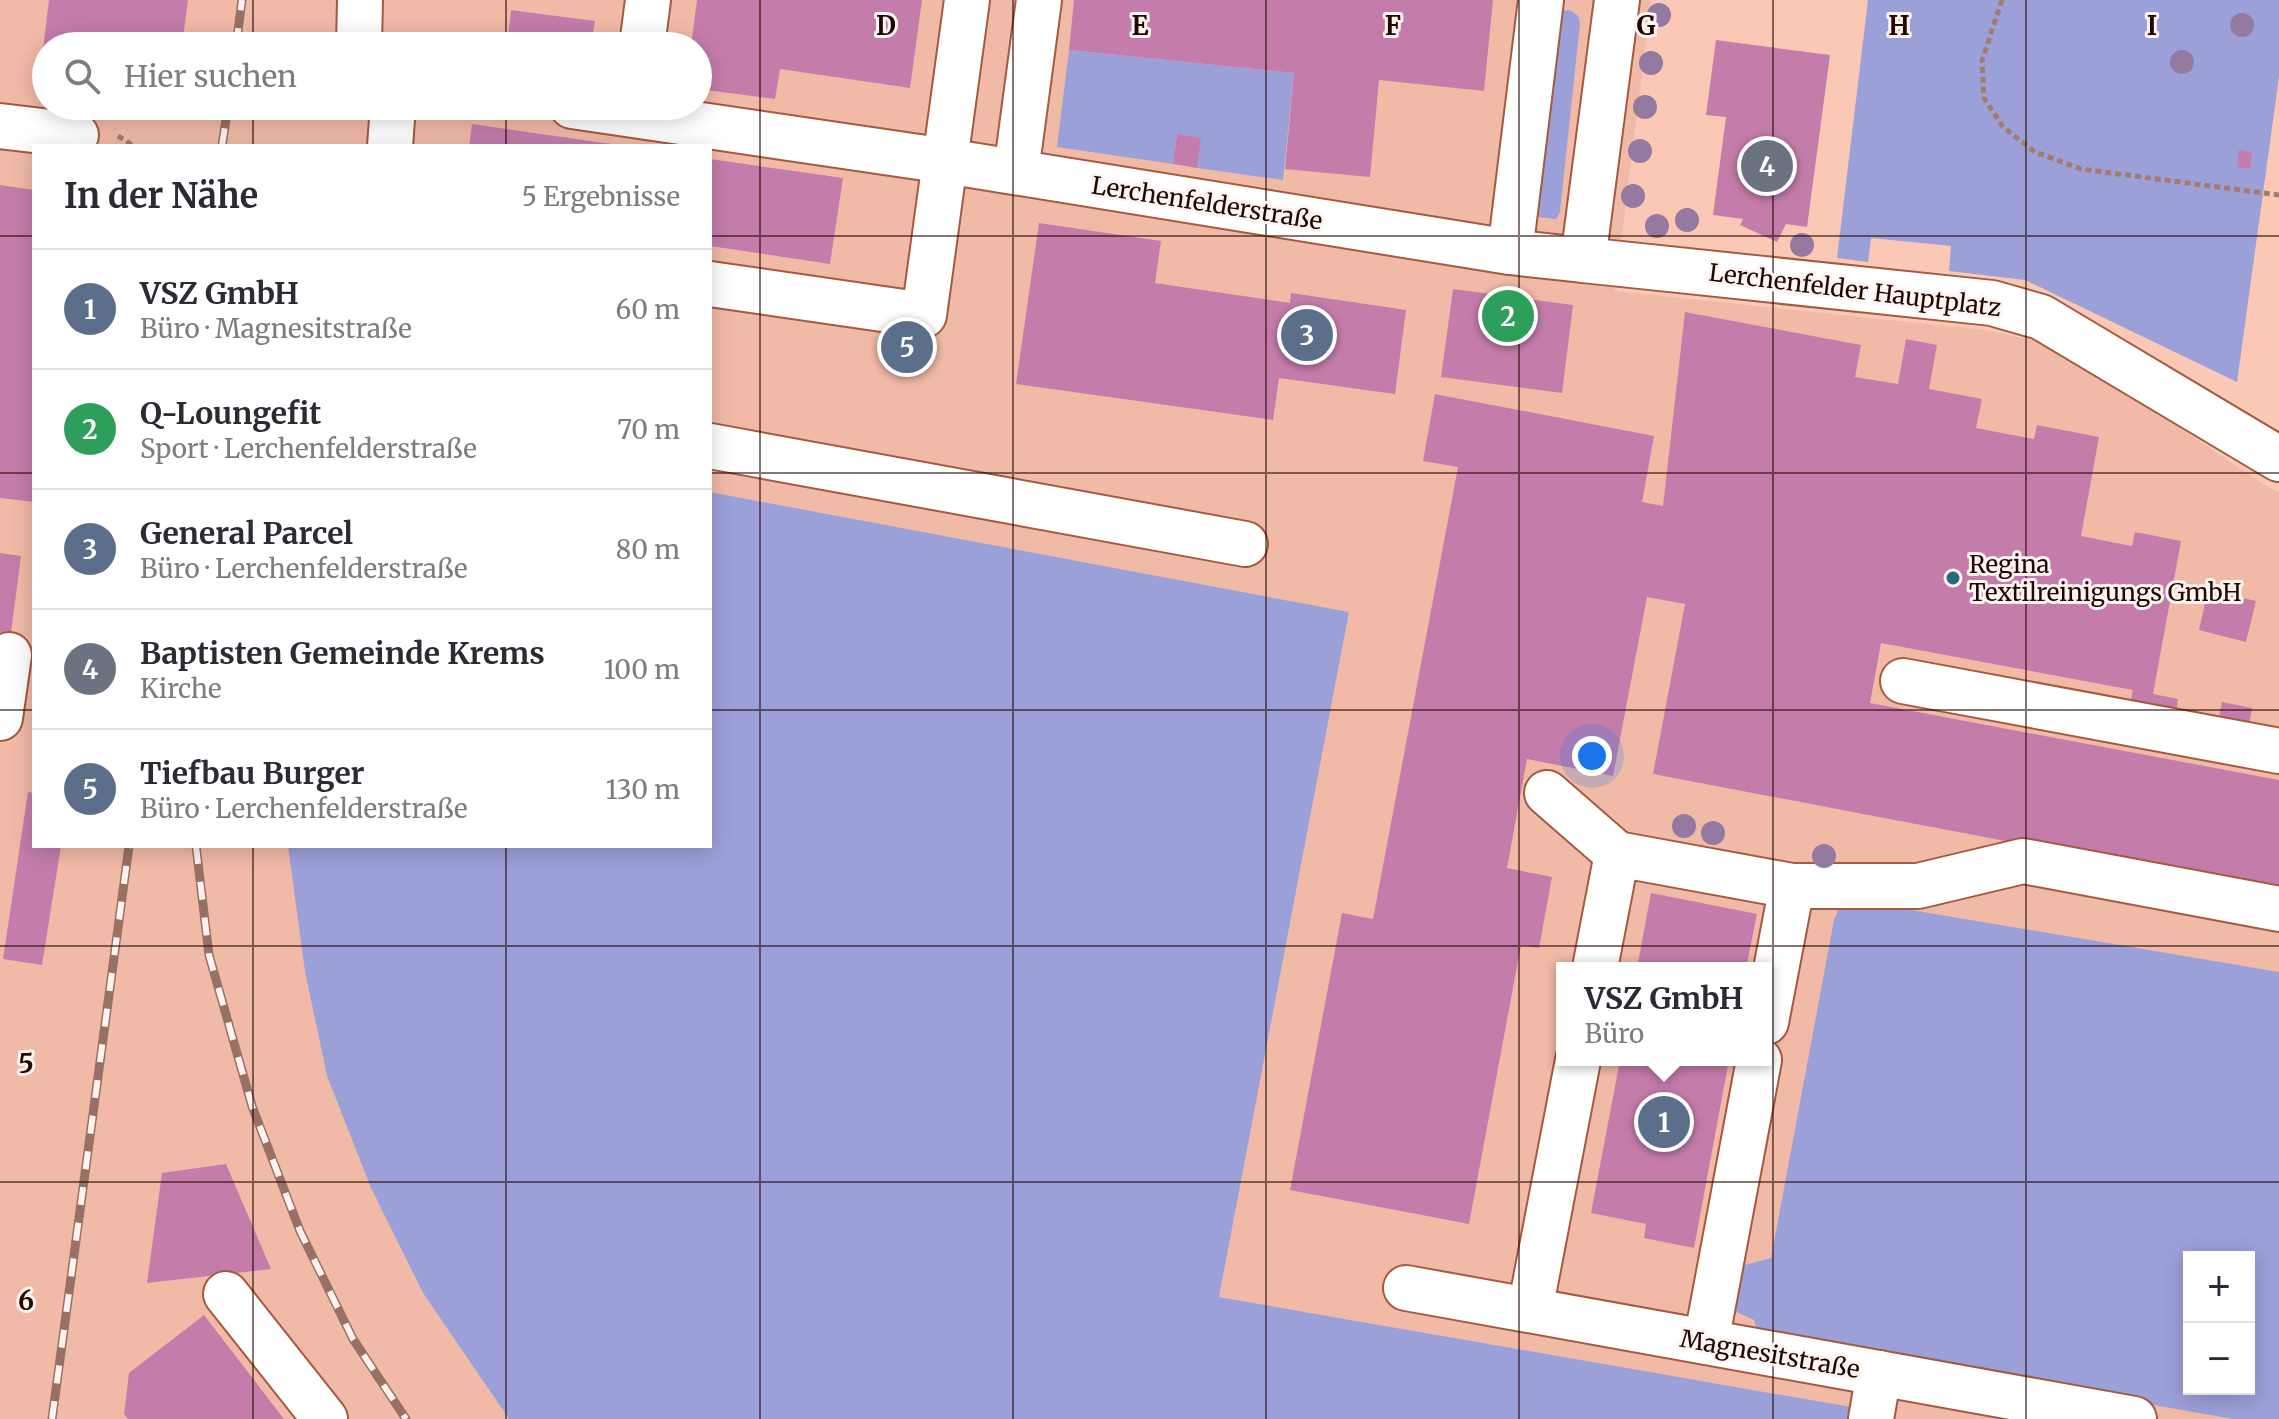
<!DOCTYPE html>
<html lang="de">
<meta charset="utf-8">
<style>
:root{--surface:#fff;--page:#f7f7f7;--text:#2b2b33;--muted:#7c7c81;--line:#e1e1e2;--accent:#28697d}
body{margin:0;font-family:Merriweather,serif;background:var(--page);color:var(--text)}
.controls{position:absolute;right:24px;bottom:24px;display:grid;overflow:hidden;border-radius:0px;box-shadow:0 4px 20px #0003}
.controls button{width:72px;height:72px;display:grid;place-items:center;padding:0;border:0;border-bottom:2px solid var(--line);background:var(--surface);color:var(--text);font:40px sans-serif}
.you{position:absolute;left:1592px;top:756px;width:28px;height:28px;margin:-20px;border:6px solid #fff;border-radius:50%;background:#1a73e8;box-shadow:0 0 0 12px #1a73e833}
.badge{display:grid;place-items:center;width:52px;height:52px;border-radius:50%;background:var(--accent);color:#fff;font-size:26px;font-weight:700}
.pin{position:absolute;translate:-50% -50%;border:4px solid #fff;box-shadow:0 2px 8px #0006}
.popup{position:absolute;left:1556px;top:962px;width:216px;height:104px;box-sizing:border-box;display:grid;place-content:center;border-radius:0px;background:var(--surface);filter:drop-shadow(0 2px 6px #0005);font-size:26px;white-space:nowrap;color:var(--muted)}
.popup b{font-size:30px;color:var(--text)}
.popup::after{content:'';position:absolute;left:50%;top:100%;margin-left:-16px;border:16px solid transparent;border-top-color:var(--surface)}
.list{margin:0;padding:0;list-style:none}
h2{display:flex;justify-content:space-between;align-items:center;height:104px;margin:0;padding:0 32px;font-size:34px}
h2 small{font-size:26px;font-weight:400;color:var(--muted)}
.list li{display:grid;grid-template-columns:52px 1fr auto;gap:24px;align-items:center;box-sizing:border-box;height:120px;padding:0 32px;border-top:2px solid var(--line)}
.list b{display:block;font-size:30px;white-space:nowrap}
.list p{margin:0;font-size:26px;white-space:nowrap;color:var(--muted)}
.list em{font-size:26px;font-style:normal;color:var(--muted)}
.icon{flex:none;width:44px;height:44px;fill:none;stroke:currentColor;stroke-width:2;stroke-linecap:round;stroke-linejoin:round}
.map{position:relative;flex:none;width:2279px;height:1419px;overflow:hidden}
.search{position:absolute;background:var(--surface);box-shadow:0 4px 20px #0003;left:32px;top:32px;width:680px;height:88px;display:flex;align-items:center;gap:20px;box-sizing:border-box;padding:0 28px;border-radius:44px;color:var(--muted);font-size:30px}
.panel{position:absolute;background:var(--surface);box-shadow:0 4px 20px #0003;left:32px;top:144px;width:680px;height:704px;border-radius:0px}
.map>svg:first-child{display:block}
.built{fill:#f1baa7;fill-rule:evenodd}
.green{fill:#9ca0d9;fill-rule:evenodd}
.building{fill:#c47dab}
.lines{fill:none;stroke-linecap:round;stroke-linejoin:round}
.minor-casing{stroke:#a45a3e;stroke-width:48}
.path{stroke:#a47b6d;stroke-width:5;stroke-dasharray:6 4;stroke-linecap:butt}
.minor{stroke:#fff;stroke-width:44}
.rail-casing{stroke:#997164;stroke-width:9}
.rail{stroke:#fdf4f1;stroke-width:6;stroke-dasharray:18;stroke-linecap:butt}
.tree{fill:#947aa1}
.grid{fill:none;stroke:#220600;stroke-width:2;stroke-opacity:0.55}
.poi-dot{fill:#28697d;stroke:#fdf4f1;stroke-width:3}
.labels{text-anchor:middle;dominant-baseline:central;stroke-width:6;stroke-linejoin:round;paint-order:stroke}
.street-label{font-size:24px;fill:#220600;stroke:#fdf4f1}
.poi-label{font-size:24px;fill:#220600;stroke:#fdf4f1;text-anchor:start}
.grid-label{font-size:26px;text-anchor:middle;font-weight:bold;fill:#220600;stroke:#fdf4f1;stroke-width:6;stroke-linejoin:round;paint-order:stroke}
</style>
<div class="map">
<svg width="2279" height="1419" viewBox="0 0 2279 1419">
<rect width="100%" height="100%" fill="#fbc8b6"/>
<path class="built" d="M 0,0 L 1651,0 L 1615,291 L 1985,330 L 2036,341 L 2084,363 L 2263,484 L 2279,492 L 2279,1419 L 1849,1419 L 1850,1407 L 1219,1297 L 1349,612 L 710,492 L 710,146 L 34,146 L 34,846 L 288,846 L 305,972 L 327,1076 L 371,1188 L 423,1293 L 509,1419 L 0,1419 ZM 46,46 L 698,46 L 698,106 L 46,106 ZM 1562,968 L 1766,968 L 1766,1060 L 1562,1060 ZM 2189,1257 L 2249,1257 L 2249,1389 L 2189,1389 Z"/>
<g class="green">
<polygon points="1868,0 2279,0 2279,77 2237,382 2025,280 1949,271 1951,246 1871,238 1868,262 1837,258"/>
<polygon points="1570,10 1578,16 1580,23 1560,212 1556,219 1539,217 1536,209 1557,19 1562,11"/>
<polygon points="1069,50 1294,73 1283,180 1197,168 1177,134 1173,164 1057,147"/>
<polygon points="710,492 1349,612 1219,1297 1851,1407 1849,1419 509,1419 423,1293 371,1188 327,1076 305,972 288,846 710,846"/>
<path d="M 1850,903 L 1870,903 L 2279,972 L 2279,1419 L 2233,1419 L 1759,1336 L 1754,1320 L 1732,1310 L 1733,1268 L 1771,1258 L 1834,920 L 1839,908 ZM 2189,1257 L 2249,1257 L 2249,1389 L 2189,1389 Z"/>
</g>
<g class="building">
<polygon points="49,0 188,0 182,46 46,46 46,84 39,83"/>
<polygon points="697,0 922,0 910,88 780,69 775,99 698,89 698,46 691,46"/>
<polygon points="1074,0 1493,0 1484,91 1379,80 1370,177 1285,169 1294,73 1069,50"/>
<polygon points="511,10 595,21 591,46 507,46"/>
<polygon points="1716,40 1830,55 1807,227 1786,224 1777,242 1740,225 1743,219 1713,215 1726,117 1706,115"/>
<polygon points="472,124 611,144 611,146 469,146"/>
<polygon points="1177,134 1201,138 1197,168 1173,164"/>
<polygon points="2239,150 2252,152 2250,169 2237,167"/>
<polygon points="710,159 843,178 830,264 710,246"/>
<polygon points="0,185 34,190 34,502 0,498"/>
<polygon points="1039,223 1161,241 1155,283 1290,303 1291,293 1406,310 1395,394 1279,378 1273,420 1016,384"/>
<polygon points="1453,289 1573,305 1562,393 1441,377"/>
<polygon points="1685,312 1861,345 1855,377 1898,384 1906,339 1937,345 1929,389 1982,399 1976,428 2034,439 2037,425 2099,437 2081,536 2132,546 2135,532 2181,541 2153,694 2178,699 2175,721 2128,712 2133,690 1881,643 1870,703 2279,780 2279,893 1653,774 1685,604 1647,597 1613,776 1527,759 1507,868 1552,877 1539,948 1521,945 1469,1224 1290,1190 1342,913 1373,919 1458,467 1423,461 1435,394 1654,436 1642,502 1663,506"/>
<polygon points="0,553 21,556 11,633 0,632"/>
<polygon points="2208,590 2256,601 2246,642 2199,630"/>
<polygon points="2222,702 2252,708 2247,737 2216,732"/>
<polygon points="28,792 34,793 34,846 61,846 42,965 3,959"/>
<polygon points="1651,893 1757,914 1746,968 1637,968"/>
<polygon points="1620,1060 1729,1060 1694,1248 1644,1238 1646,1224 1591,1213"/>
<polygon points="226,1164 271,1269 147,1283 162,1173"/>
<polygon points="204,1315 284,1419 128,1419 124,1414 129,1373"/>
</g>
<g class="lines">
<g class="minor-casing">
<g id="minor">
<polyline points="359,46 360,0"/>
<polyline points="642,46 648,0"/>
<polyline points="572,106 946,161 1510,252 1583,260 1617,0"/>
<polyline points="0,126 76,135"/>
<polyline points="390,146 393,106"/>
<polyline points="1016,172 1039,0"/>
<polyline points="1510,252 1541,0"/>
<polyline points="1583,260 1992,303 2041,317 2279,459"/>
<polyline points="710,284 924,315 967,0"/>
<polyline points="710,446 1245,544"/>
<polyline points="1903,681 2279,751"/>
<polyline points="0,718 9,655"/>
<polyline points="1547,793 1617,854"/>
<polyline points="1595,968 1617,854 1792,886 1918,886 2023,861 2279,909"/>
<polyline points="1766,1022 1792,886"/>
<polyline points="1406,1288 2134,1419"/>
<polyline points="226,1294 325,1419"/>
<polyline points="1530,1310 1578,1060"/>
<polyline points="1706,1342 1759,1060"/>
<polyline points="1871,1419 1879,1373"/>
</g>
</g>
<g class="path">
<polyline points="2002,0 1982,61 1984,98 2003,127 2035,152 2081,169 2279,195"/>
<polyline points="118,136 134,146"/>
</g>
<use href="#minor" class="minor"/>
<g class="rail-casing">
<g id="rail">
<polyline points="236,46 242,0"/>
<polyline points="222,146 228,106"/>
<polyline points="196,846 209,955 252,1106 300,1231 353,1339 406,1419"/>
<polyline points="52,1419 129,846"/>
</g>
</g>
<use href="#rail" class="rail"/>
</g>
<g class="tree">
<circle cx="1659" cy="15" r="12"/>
<circle cx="2242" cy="25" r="12"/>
<circle cx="2182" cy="62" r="12"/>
<circle cx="1651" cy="63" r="12"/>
<circle cx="1645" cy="107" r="12"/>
<circle cx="1640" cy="151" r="12"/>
<circle cx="1633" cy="196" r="12"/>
<circle cx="1687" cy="220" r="12"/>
<circle cx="1657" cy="226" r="12"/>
<circle cx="1802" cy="245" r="12"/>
<circle cx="1684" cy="826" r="12"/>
<circle cx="1713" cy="833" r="12"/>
<circle cx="1824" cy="856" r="12"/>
</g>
<path class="grid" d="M 253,0 L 253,46M 506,0 L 506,46M 760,0 L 760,1419M 1013,0 L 1013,1419M 1266,0 L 1266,1419M 1519,0 L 1519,1419M 1773,0 L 1773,1419M 2026,0 L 2026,1419M 253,106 L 253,146M 506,106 L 506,146M 0,236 L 34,236M 710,236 L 2279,236M 0,473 L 34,473M 710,473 L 2279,473M 0,710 L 34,710M 710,710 L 2279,710M 253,846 L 253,1419M 506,846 L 506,1419M 0,946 L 2279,946M 0,1182 L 2279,1182"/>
<circle class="poi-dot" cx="1953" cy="578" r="8"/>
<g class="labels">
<g class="street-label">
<text transform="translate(1207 203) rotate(9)">Lerchenfelderstraße</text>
<text transform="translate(1855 290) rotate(7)">Lerchenfelder Hauptplatz</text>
<text transform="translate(1770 1354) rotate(10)">Magnesitstraße</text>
</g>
<g class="poi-label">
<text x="1969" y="564">Regina<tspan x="1969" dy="28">Textilreinigungs GmbH</tspan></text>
</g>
</g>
<g class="grid-label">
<text x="886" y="35">D</text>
<text x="1140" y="35">E</text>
<text x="1393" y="35">F</text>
<text x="1646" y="35">G</text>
<text x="1899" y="35">H</text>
<text x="2152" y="35">I</text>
<text x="26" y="1073">5</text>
<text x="26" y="1310">6</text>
</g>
</svg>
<div class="controls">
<button>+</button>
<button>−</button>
</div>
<div class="you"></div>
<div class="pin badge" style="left:1664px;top:1122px;background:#5c6f8a">1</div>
<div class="popup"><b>VSZ GmbH</b>Büro</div>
<div class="pin badge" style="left:1508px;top:316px;background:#2e9e5b">2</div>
<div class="pin badge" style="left:1307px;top:335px;background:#5c6f8a">3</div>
<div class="pin badge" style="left:1767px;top:166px;background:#6b7280">4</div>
<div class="pin badge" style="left:907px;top:347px;background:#5c6f8a">5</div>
<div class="search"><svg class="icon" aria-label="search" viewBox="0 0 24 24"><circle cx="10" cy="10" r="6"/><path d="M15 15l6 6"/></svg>Hier suchen</div>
<section class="panel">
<h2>In der Nähe<small>5 Ergebnisse</small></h2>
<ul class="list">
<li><span class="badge" style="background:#5c6f8a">1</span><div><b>VSZ GmbH</b><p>Büro · Magnesitstraße</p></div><em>60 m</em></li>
<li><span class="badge" style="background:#2e9e5b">2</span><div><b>Q-Loungefit</b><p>Sport · Lerchenfelderstraße</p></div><em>70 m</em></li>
<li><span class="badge" style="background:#5c6f8a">3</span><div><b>General Parcel</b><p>Büro · Lerchenfelderstraße</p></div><em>80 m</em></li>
<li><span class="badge" style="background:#6b7280">4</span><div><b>Baptisten Gemeinde Krems</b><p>Kirche</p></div><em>100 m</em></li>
<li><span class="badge" style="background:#5c6f8a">5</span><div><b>Tiefbau Burger</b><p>Büro · Lerchenfelderstraße</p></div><em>130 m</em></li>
</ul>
</section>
</div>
